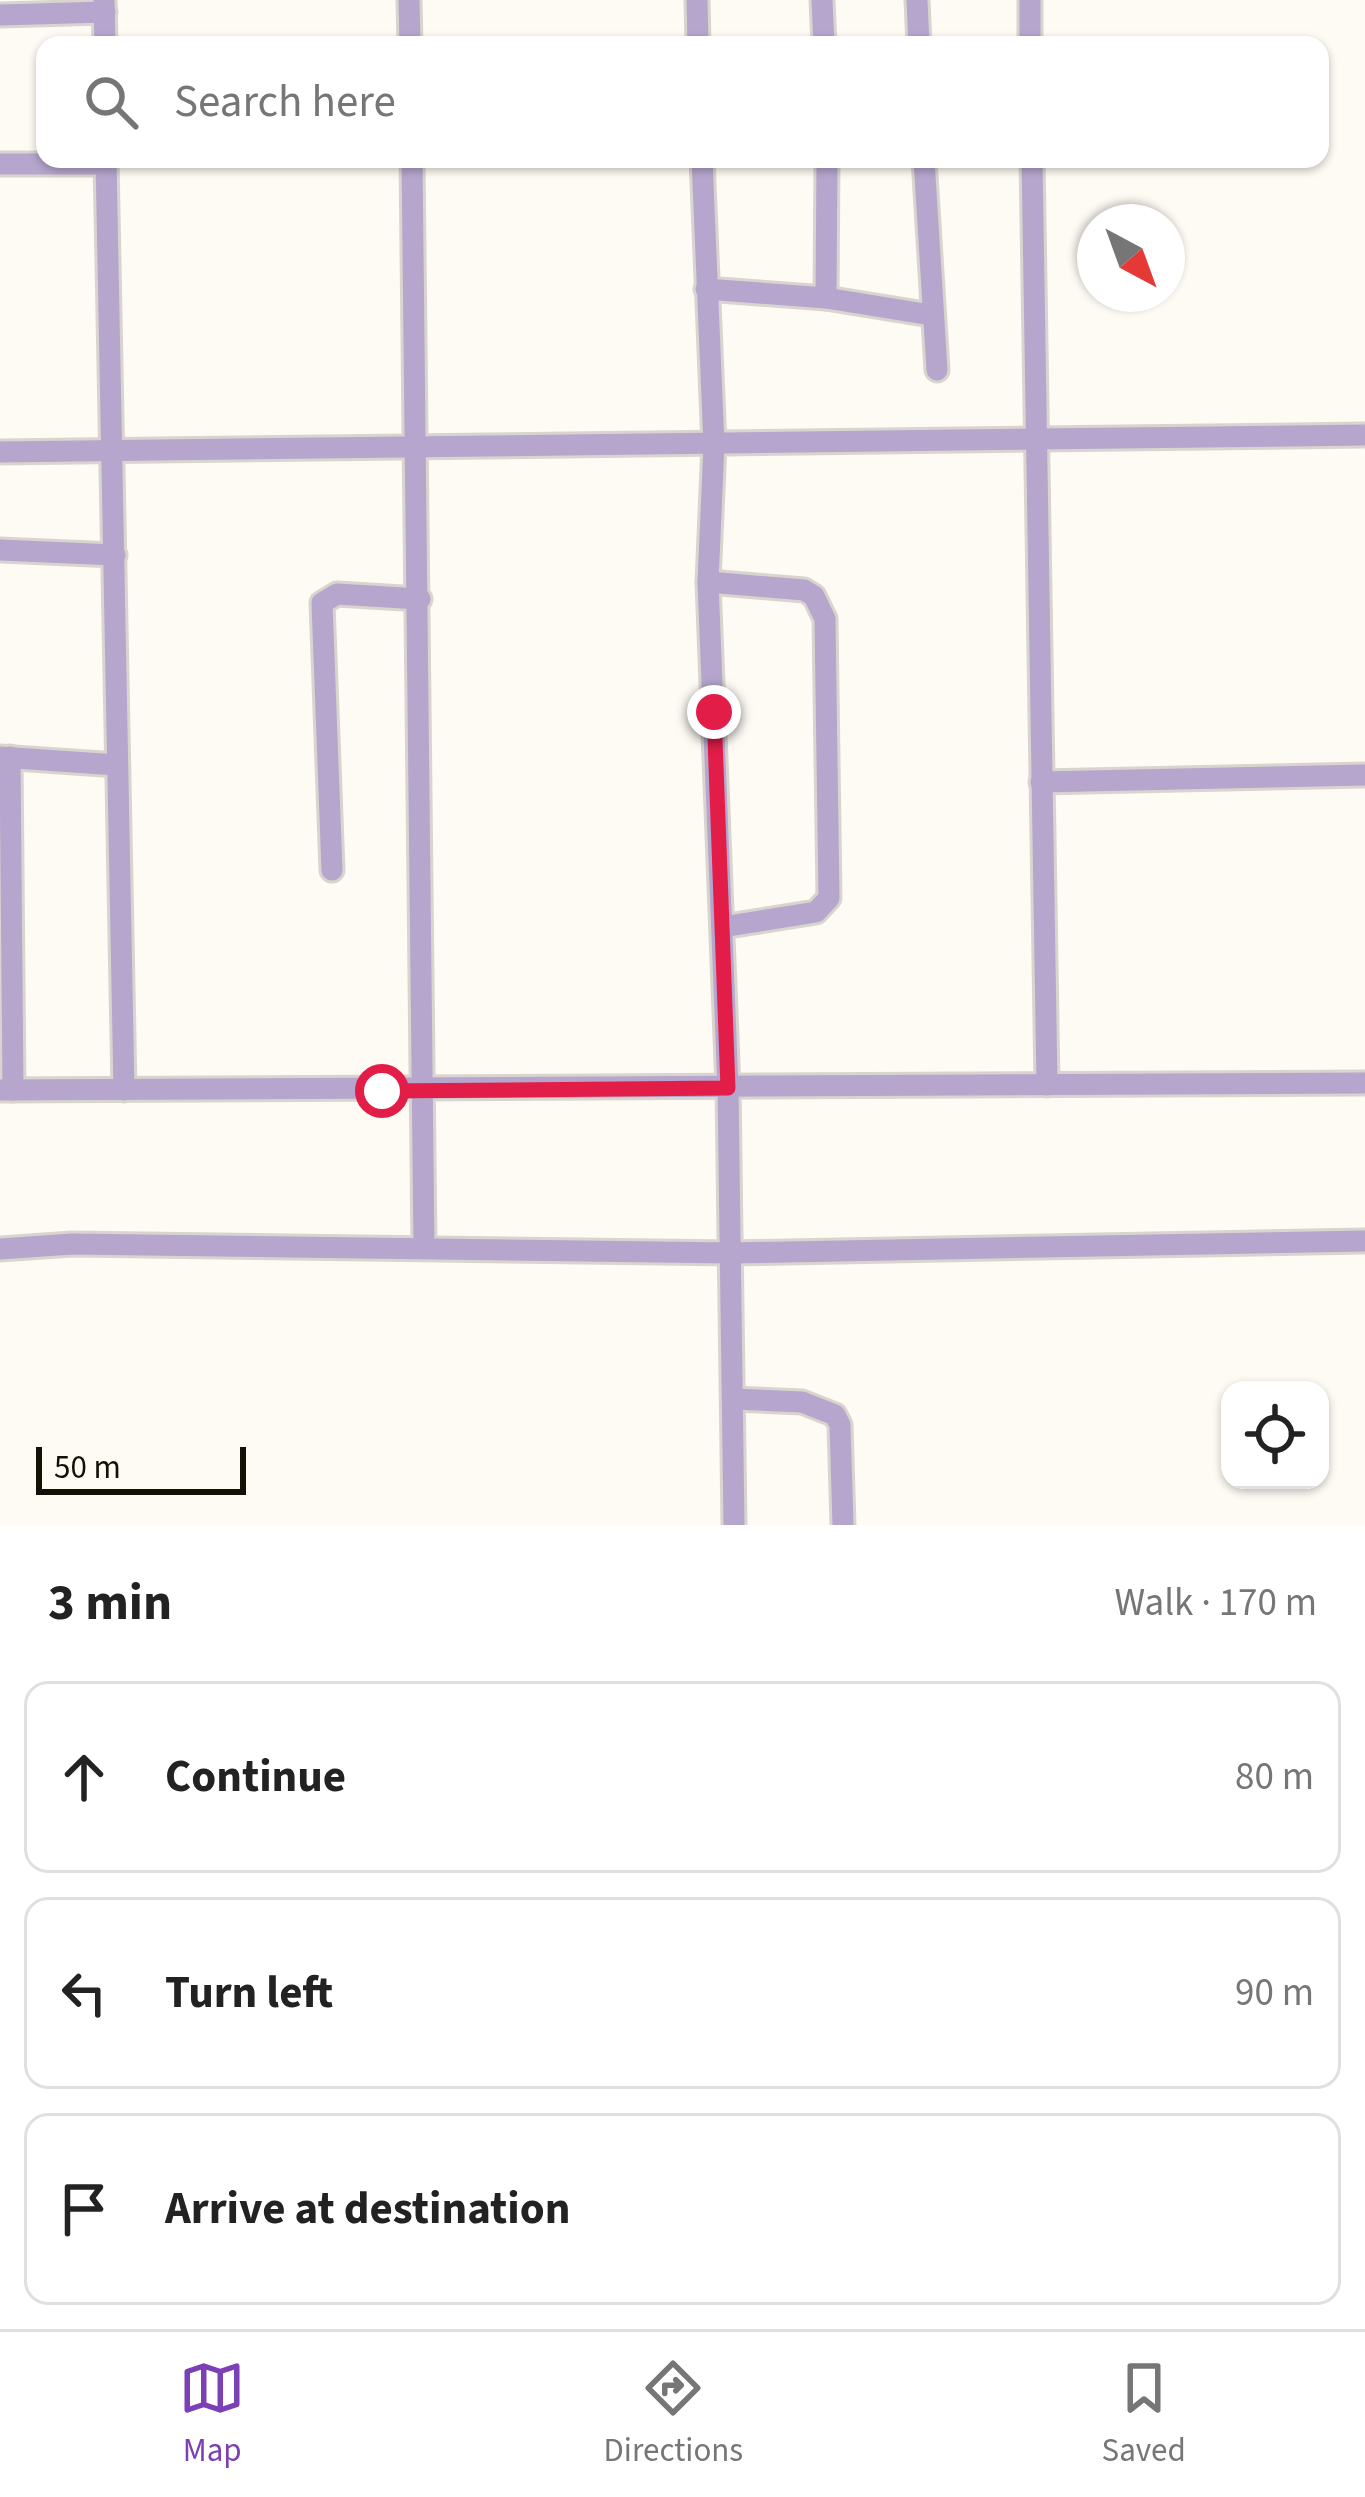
<!DOCTYPE html>
<meta charset="utf-8">
<style>
:root{--surface:#fff;--page:#f2f2f2;--text:#222;--muted:#767676;--line:#e0e0e0;--accent:#7c40b6}
body{margin:0;font-family:"Source Sans 3",sans-serif;background:var(--page);color:var(--text)}
.controls{position:absolute;right:36px;bottom:36px;display:grid;overflow:hidden;border-radius:24px;box-shadow:0 3px 9px #0004}
.controls button{width:108px;height:108px;display:grid;place-items:center;padding:0;border:0;border-bottom:3px solid var(--line);background:var(--surface);color:var(--text);font:60px sans-serif}
.compass{position:absolute;left:1077px;top:204px;width:108px;height:108px;border-radius:50%;background:var(--surface);box-shadow:0 3px 9px #0004;rotate:139deg}
.scale{position:absolute;left:36px;bottom:30px;width:210px;box-sizing:border-box;padding-left:12px;border:6px solid #151006;border-top:0;font-size:33px;line-height:42px;white-space:nowrap;color:#151006;-webkit-text-stroke:9px #fefbf4;paint-order:stroke}
.stop{position:absolute;width:36px;height:36px;margin:-27px;border:9px solid #e11d48;border-radius:50%;background:#fff}
.stop.end{background:#e11d48;border-color:#fff;box-shadow:0 3px 12px #0008}
.list{margin:0;padding:0;list-style:none}
h2{display:flex;justify-content:space-between;align-items:center;height:156px;margin:0;padding:0 48px;font-size:51px}
h2 small{font-size:39px;font-weight:400;color:var(--muted)}
.list li{display:grid;grid-template-columns:78px 1fr auto;gap:36px;align-items:center;box-sizing:border-box;height:192px;margin:0 24px 24px;padding:0 24px;border:3px solid var(--line);border-radius:24px}
.list b{display:block;font-size:45px;white-space:nowrap}
.list em{font-size:39px;font-style:normal;color:var(--muted)}
.icon{flex:none;width:66px;height:66px;fill:none;stroke:currentColor;stroke-width:2;stroke-linecap:round;stroke-linejoin:round}
.map{position:relative;flex:none;width:1365px;height:1525px;overflow:hidden}
.search{position:absolute;background:var(--surface);box-shadow:0 3px 9px #0004;left:36px;right:36px;top:36px;height:132px;display:flex;align-items:center;gap:30px;box-sizing:border-box;padding:0 42px;border-radius:24px;color:var(--muted);font-size:45px}
.sheet{height:804px;background:var(--surface)}
nav{display:flex;justify-content:space-around;align-items:center;box-sizing:border-box;height:168px;border-top:3px solid var(--line);background:var(--surface);font-size:33px;color:var(--muted)}
nav a{display:grid;justify-items:center;gap:6px}
nav .on{color:var(--accent)}
.map>svg:first-child{display:block}
.lines{fill:none;stroke-linecap:round;stroke-linejoin:round}
.minor-casing{stroke:#d9d5ce;stroke-width:27}
.minor{stroke:#b6a6ce;stroke-width:21}
.route{stroke:#e11d48;stroke-width:15}
</style>
<div class="map">
<svg width="1365" height="1525" viewBox="0 0 1365 1525">
<rect width="100%" height="100%" fill="#fefbf4"/>
<g class="lines">
<g class="minor-casing">
<g id="minor">
<polyline points="409,0 410,45"/>
<polyline points="697,0 698,45"/>
<polyline points="822,0 824,45"/>
<polyline points="917,0 919,45"/>
<polyline points="1030,0 1030,45"/>
<polyline points="104,1 105,45"/>
<polyline points="0,15 105,12"/>
<polyline points="106,159 124,1090"/>
<polyline points="412,159 424,1248"/>
<polyline points="702,159 714,445 708,582 728,1088 734,1525"/>
<polyline points="924,159 937,370"/>
<polyline points="1032,159 1047,1085"/>
<polyline points="0,164 106,164"/>
<polyline points="706,289 826,298 827,159"/>
<polyline points="826,298 931,315"/>
<polyline points="0,452 1365,435"/>
<polyline points="0,550 115,555"/>
<polyline points="708,582 804,590 814,596 825,619 829,898 816,912 722,927"/>
<polyline points="0,757 117,765"/>
<polyline points="10,757 13,1090"/>
<polyline points="1041,782 1365,775"/>
<polyline points="332,870 322,603 337,594 420,599"/>
<polyline points="0,1090 1365,1083"/>
<polyline points="0,1249 72,1244 731,1253 1365,1241"/>
<polyline points="733,1399 802,1402 835,1415 840,1425 843,1525"/>
</g>
</g>
<use href="#minor" class="minor"/>
</g>
<g class="lines">
<polyline class="route" points="382,1091 728,1088 714,712"/>
</g>
</svg>
<div class="controls">
<button><svg class="icon" aria-label="locate" viewBox="0 0 24 24"><circle cx="12" cy="12" r="6"/><path d="M12 2v4M12 18v4M2 12h4M18 12h4"/></svg></button>
</div>
<svg class="compass" viewBox="-18 -18 36 36"><path d="M0-13l5 13h-10z" fill="#e53935"/><path d="M0 13l5-13h-10z" fill="#767676"/></svg>
<div class="scale">50 m</div>
<div class="stop" style="left:382px;top:1091px"></div>
<div class="stop end" style="left:714px;top:712px"></div>
<div class="search"><svg class="icon" aria-label="search" viewBox="0 0 24 24"><circle cx="10" cy="10" r="6"/><path d="M15 15l6 6"/></svg>Search here</div>
</div>
<section class="sheet">
<h2>3 min<small>Walk · 170 m</small></h2>
<ul class="list">
<li><svg class="icon" aria-label="ahead" viewBox="0 0 24 24"><path d="M12 20V5M6 11l6-6 6 6"/></svg><div><b>Continue</b></div><em>80 m</em></li>
<li><svg class="icon" aria-label="left" viewBox="0 0 24 24"><path d="M17 20v-9H6M10 6l-5 5 5 5"/></svg><div><b>Turn left</b></div><em>90 m</em></li>
<li><svg class="icon" aria-label="arrive" viewBox="0 0 24 24"><path d="M6 21V4h12l-3 4 3 4H6"/></svg><div><b>Arrive at destination</b></div></li>
</ul>
</section>
<nav>
<a class="on"><svg class="icon" aria-label="map" viewBox="0 0 24 24"><path d="M3 6l6-2 6 2 6-2v14l-6 2-6-2-6 2zM9 4v14M15 6v14"/></svg>Map</a>
<a><svg class="icon" aria-label="directions" viewBox="0 0 24 24"><path d="M12 3l9 9-9 9-9-9zM9 14v-3h6M13 9l2 2-2 2"/></svg>Directions</a>
<a><svg class="icon" aria-label="saved" viewBox="0 0 24 24"><path d="M7 4h10v16l-5-4-5 4z"/></svg>Saved</a>
</nav>
